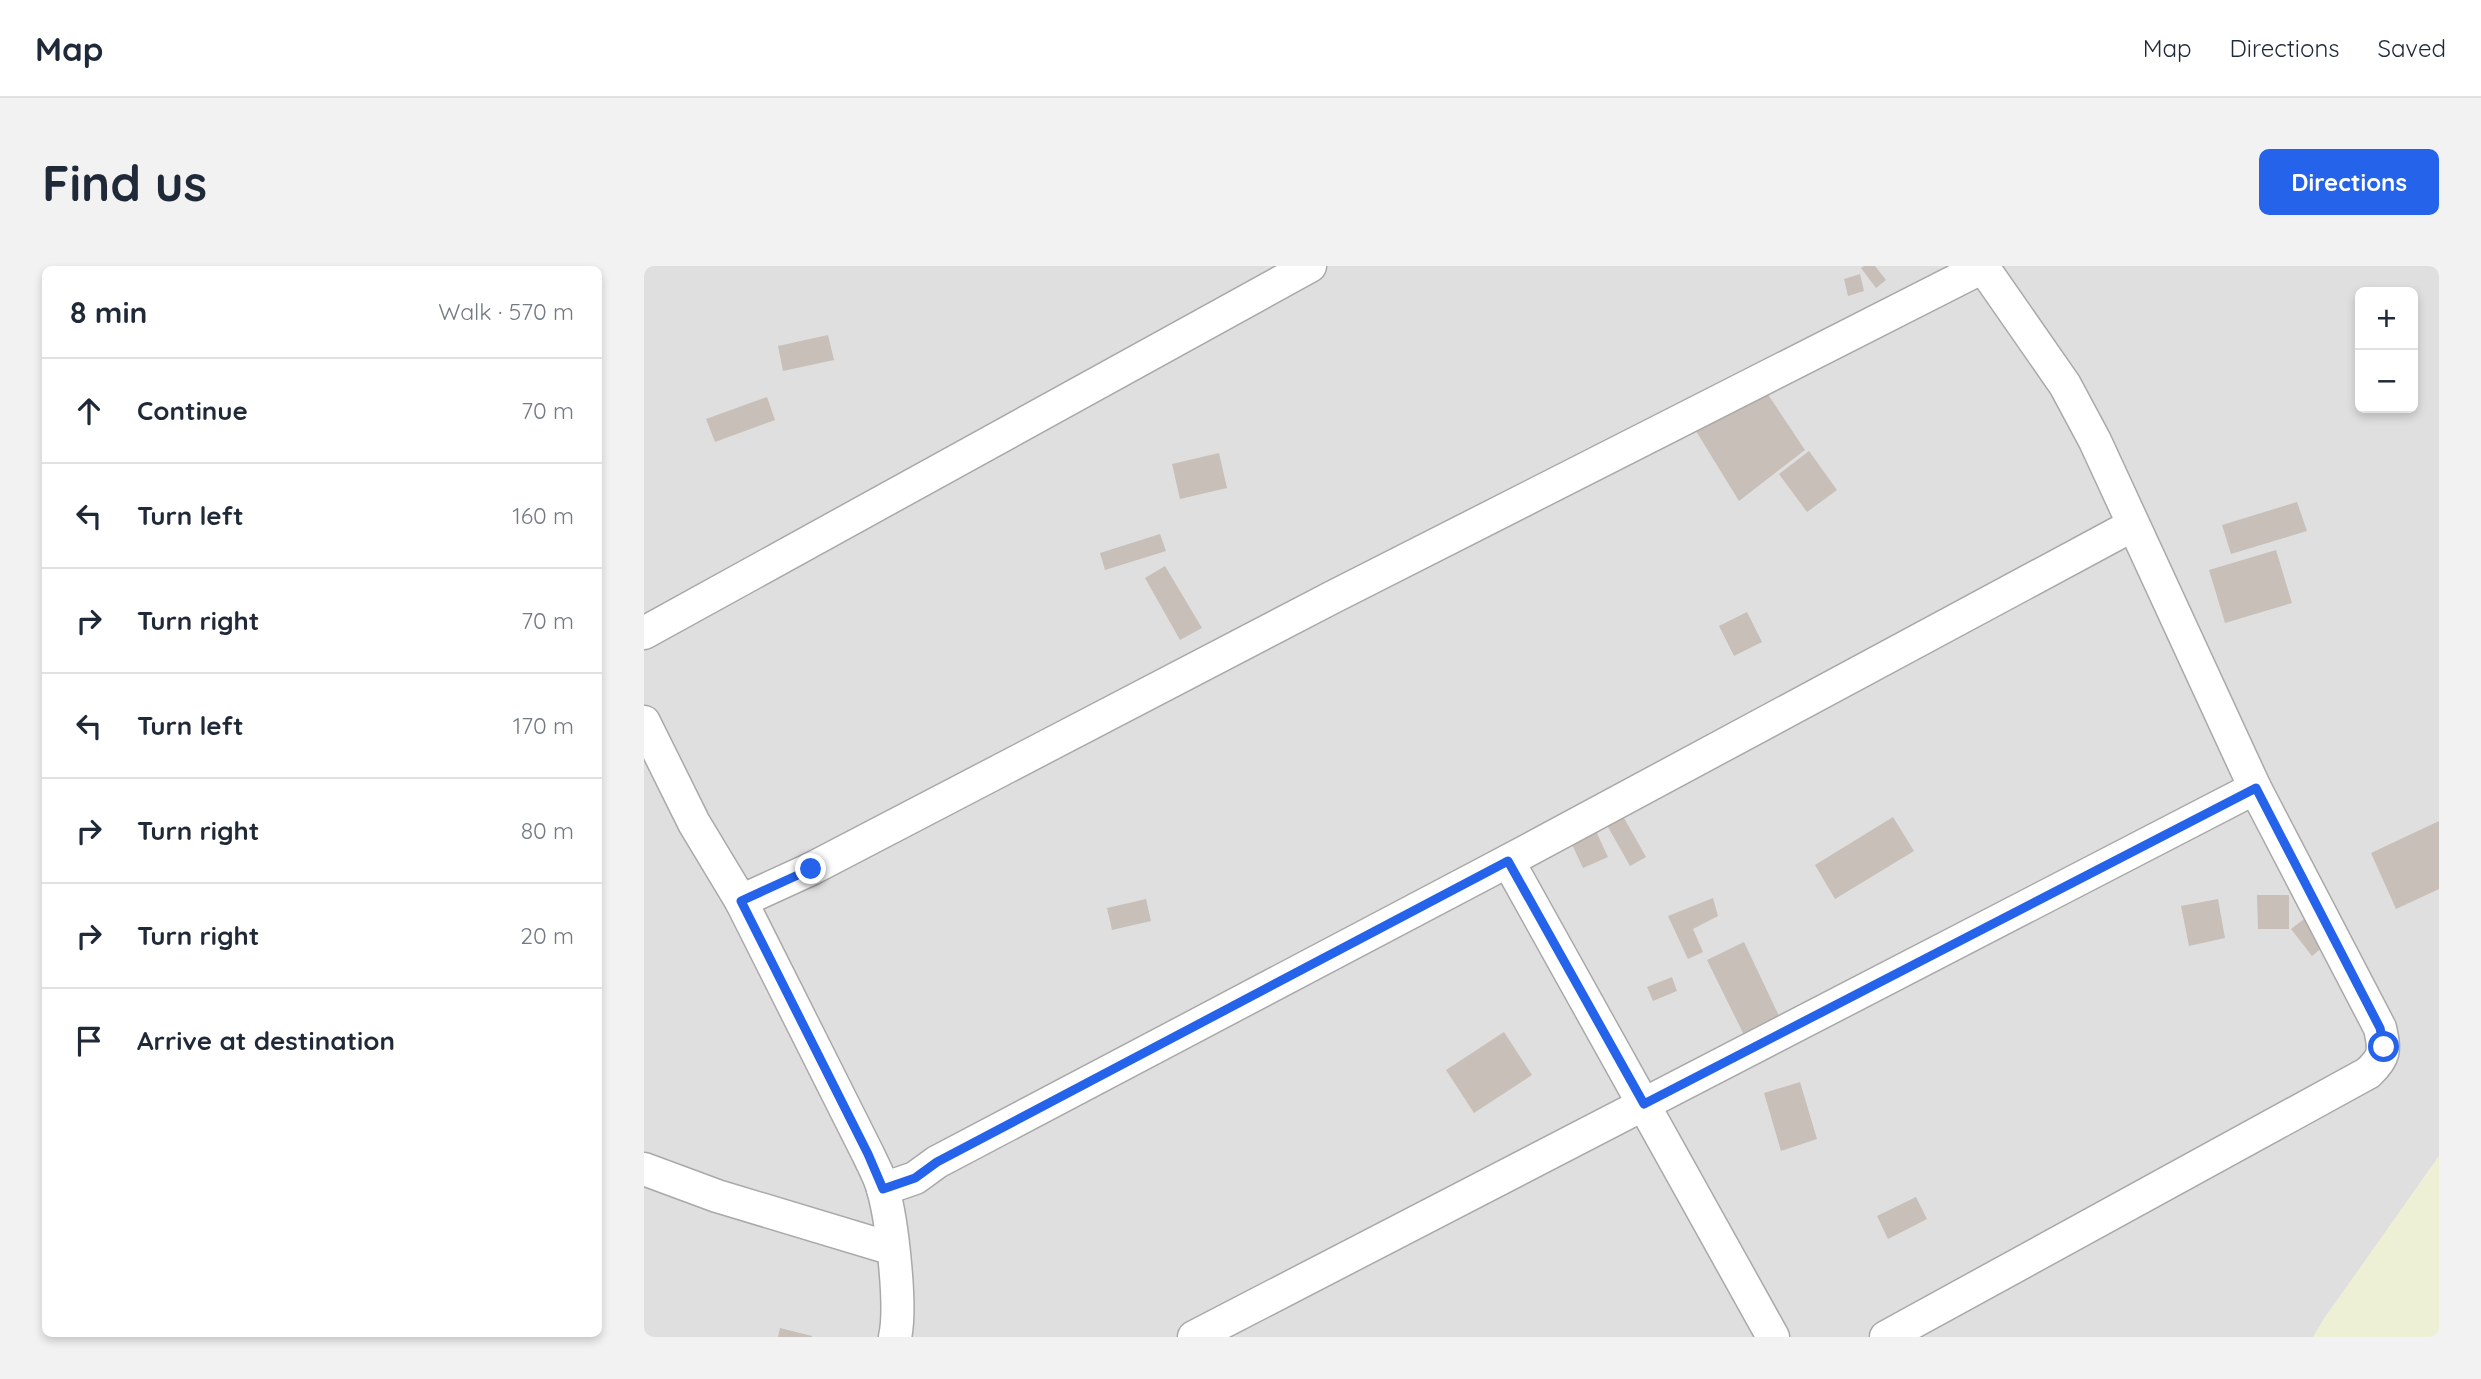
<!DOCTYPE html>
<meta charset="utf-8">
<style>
:root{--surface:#fff;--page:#f2f2f3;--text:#1f2937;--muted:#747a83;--line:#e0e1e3;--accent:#2563eb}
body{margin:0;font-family:Quicksand,sans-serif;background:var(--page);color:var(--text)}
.controls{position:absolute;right:21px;top:21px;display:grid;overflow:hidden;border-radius:10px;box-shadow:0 4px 10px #0003}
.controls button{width:63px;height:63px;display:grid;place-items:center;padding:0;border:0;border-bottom:2px solid var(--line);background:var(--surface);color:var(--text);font:35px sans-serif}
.stop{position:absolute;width:21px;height:21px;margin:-16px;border:5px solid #2563eb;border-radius:50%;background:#fff}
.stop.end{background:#2563eb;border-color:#fff;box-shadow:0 2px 7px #0008}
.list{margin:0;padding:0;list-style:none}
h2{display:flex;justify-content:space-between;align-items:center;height:91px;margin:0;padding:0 28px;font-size:30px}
h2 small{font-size:23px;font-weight:400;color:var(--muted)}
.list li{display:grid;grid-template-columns:46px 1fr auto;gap:21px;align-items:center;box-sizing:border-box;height:105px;padding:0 28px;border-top:2px solid var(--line)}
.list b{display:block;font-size:26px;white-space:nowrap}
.list em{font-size:23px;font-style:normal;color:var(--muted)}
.icon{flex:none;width:38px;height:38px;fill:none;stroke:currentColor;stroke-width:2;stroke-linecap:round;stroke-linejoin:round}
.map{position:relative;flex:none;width:1795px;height:1071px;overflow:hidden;border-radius:10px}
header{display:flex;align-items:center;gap:42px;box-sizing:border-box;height:98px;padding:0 35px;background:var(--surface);border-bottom:2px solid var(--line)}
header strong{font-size:33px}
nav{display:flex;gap:38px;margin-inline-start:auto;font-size:24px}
.intro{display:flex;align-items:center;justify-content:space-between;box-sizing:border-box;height:168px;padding:0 42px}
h1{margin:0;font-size:49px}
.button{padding:18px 32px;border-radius:10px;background:var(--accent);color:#fff;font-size:24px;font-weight:700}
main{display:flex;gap:42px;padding:0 42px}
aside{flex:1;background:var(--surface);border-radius:10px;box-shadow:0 4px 10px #0003}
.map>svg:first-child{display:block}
.residential{fill:#e0dfdf;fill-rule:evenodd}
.farmland{fill:#eef0d5}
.building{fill:#c7bfb8}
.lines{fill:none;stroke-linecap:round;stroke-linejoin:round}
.minor-casing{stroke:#a9a9a9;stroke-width:35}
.minor{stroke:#fff;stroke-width:32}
.route{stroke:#2563eb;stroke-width:9}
</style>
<header>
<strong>Map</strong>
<nav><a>Map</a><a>Directions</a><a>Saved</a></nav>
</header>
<div class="intro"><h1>Find us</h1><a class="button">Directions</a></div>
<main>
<aside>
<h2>8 min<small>Walk · 570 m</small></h2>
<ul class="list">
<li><svg class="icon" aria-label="ahead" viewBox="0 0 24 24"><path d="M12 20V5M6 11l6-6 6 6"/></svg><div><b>Continue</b></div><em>70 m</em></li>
<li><svg class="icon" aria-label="left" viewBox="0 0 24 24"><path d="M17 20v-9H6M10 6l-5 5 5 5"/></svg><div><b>Turn left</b></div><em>160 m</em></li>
<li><svg class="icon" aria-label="right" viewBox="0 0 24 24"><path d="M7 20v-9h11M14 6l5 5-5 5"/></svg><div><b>Turn right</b></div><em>70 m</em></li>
<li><svg class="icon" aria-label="left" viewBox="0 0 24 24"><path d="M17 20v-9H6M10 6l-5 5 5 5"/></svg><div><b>Turn left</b></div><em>170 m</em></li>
<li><svg class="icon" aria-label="right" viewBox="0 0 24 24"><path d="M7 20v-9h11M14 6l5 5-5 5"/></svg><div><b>Turn right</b></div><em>80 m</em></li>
<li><svg class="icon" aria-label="right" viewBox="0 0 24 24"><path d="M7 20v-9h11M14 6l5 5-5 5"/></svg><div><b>Turn right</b></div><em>20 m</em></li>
<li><svg class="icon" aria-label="arrive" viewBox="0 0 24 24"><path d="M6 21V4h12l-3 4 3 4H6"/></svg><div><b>Arrive at destination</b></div></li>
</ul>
</aside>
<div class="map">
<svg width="1795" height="1071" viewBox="0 0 1795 1071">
<rect width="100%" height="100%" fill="#f2efe9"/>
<path class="residential" d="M 0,0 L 1795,0 L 1795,890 L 1669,1071 L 0,1071 ZM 1716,26 L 1769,26 L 1769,142 L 1716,142 Z"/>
<polygon class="farmland" points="1795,890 1795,1071 1669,1071 1679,1054"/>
<g class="building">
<polygon points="1220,0 1231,0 1242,14 1232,22 1217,2"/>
<polygon points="1216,8 1220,25 1204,30 1200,13"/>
<polygon points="184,69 190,94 139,105 134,80"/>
<polygon points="1121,124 1161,184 1095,235 1052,165 1104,130"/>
<polygon points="123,131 131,154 71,176 62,153"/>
<polygon points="1165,185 1193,224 1163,246 1135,208"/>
<polygon points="575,187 583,222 536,233 528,198"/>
<polygon points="1653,236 1663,265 1587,288 1578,259"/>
<polygon points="516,268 522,285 461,304 456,287"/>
<polygon points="1632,284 1648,337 1581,357 1565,304"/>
<polygon points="521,300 558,362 536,374 501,312"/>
<polygon points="1103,346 1118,376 1090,390 1075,360"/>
<polygon points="975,543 1002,591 986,600 959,552"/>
<polygon points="1249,551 1270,585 1191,633 1171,599"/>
<polygon points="1795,555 1795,623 1752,643 1727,587"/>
<polygon points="950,561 964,591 939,602 925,572"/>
<polygon points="1613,629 1645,629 1645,663 1614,663"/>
<polygon points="1069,632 1074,650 1049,663 1059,686 1044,693 1024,650"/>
<polygon points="502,633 507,655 468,664 463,642"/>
<polygon points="1574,633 1581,672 1545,680 1537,640"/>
<polygon points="1673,643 1693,669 1668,690 1647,663"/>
<polygon points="1100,676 1136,752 1100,769 1063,694"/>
<polygon points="1028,711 1033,725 1009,735 1003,721"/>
<polygon points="860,766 888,809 830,847 802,804"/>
<polygon points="1156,816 1173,873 1137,885 1120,827"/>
<polygon points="1272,931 1283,953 1244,973 1233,950"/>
<polygon points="136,1062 168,1070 168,1071 134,1071"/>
</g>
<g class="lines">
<g class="minor-casing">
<g id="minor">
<polyline points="0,367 666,0"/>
<path d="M 0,456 L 50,557 L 97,635 L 224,888 C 229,899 236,911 239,923 C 248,954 258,1041 251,1071"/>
<polyline points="864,595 1129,1071"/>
<polyline points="97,635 167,603 687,332 1341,0"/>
<polyline points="0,903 73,930 249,983"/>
<polyline points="239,923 271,912 293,896 864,595 1489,259"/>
<polyline points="550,1071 1611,522"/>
<path d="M 1242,1071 L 1724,807 C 1741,791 1741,785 1736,762 L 1611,522 L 1451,175 L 1421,119 L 1339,1"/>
</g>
</g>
<use href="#minor" class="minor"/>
</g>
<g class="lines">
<polyline class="route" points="167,603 97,635 224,888 239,923 271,912 293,896 864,595 1000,838 1612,522 1736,762 1740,781"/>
</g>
</svg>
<div class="controls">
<button>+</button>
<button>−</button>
</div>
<div class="stop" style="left:1740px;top:781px"></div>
<div class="stop end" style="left:167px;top:603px"></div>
</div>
</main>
